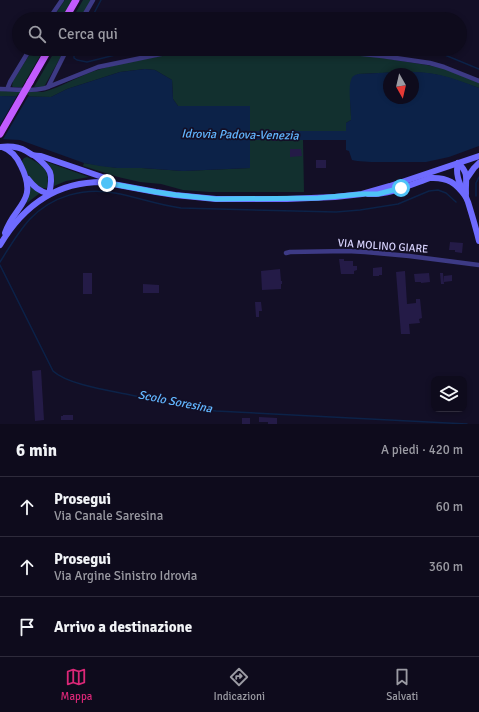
<!DOCTYPE html>
<html lang="it">
<meta charset="utf-8">
<style>
:root{--surface:#0e0b1c;--page:#1c1929;--text:#f1f3f6;--muted:#9b9ba3;--line:#2e2b3b;--accent:#db2777}
body{margin:0;font-family:Signika,sans-serif;background:var(--page);color:var(--text)}
.controls{position:absolute;right:12px;bottom:12px;display:grid;overflow:hidden;border-radius:8px;box-shadow:0 2px 6px #0003}
.controls button{width:36px;height:36px;display:grid;place-items:center;padding:0;border:0;border-bottom:1px solid var(--line);background:var(--surface);color:var(--text);font:20px sans-serif}
.compass{position:absolute;left:383px;top:68px;width:36px;height:36px;border-radius:50%;background:var(--surface);box-shadow:0 2px 6px #0003;rotate:172deg}
.stop{position:absolute;width:12px;height:12px;margin:-9px;border:3px solid #4fc3f7;border-radius:50%;background:#fff}
.stop.end{background:#4fc3f7;border-color:#fff;box-shadow:0 1px 4px #0008}
.list{margin:0;padding:0;list-style:none}
h2{display:flex;justify-content:space-between;align-items:center;height:52px;margin:0;padding:0 16px;font-size:17px}
h2 small{font-size:13px;font-weight:400;color:var(--muted)}
.list li{display:grid;grid-template-columns:26px 1fr auto;gap:12px;align-items:center;box-sizing:border-box;height:60px;padding:0 16px;border-top:1px solid var(--line)}
.list b{display:block;font-size:15px;white-space:nowrap}
.list p{margin:0;font-size:13px;white-space:nowrap;color:var(--muted)}
.list em{font-size:13px;font-style:normal;color:var(--muted)}
.icon{flex:none;width:22px;height:22px;fill:none;stroke:currentColor;stroke-width:2;stroke-linecap:round;stroke-linejoin:round}
.map{position:relative;flex:none;width:479px;height:424px;overflow:hidden}
.search{position:absolute;background:var(--surface);box-shadow:0 2px 6px #0003;left:12px;right:12px;top:12px;height:44px;display:flex;align-items:center;gap:10px;box-sizing:border-box;padding:0 14px;border-radius:22px;color:var(--muted);font-size:15px}
.sheet{height:232px;background:var(--surface)}
nav{display:flex;justify-content:space-around;align-items:center;box-sizing:border-box;height:56px;border-top:1px solid var(--line);background:var(--surface);font-size:11px;color:var(--muted)}
nav a{display:grid;justify-items:center;gap:2px}
nav .on{color:var(--accent)}
.map>svg:first-child{display:block}
.green{fill:#12302f}
.water{fill:#0c2248;fill-rule:evenodd}
.pier{fill:#130f26}
.lines{fill:none;stroke-linecap:round;stroke-linejoin:round}
.stream{stroke:#0c2248;stroke-width:1.5}
.building{fill:#241b47}
.street{stroke:#3d3a85;stroke-width:4.5}
.secondary{stroke:#6f6bff;stroke-width:6}
.primary{stroke:#c25bff;stroke-width:7}
.primary-bridge{stroke:#c25bff;stroke-width:7}
.route{stroke:#4fc3f7;stroke-width:5}
.labels{text-anchor:middle;dominant-baseline:central;stroke-width:3.5;stroke-linejoin:round;paint-order:stroke}
.street-label{font-size:11px;fill:#d9d4ff;stroke:#130f26}
.water-label{font-size:12px;font-style:italic;fill:#62b6ff;stroke:#130f26}
</style>
<div class="map">
<svg width="479" height="424" viewBox="0 0 479 424">
<rect width="100%" height="100%" fill="#130f26"/>
<g class="green">
<polygon points="65,0 73,0 62,19 52,19"/>
<polygon points="83,0 91,0 81,19 72,19"/>
<polygon points="33,49 44,49 22,87 13,87 12,86 13,81"/>
<polygon points="56,49 65,49 44,87 34,87"/>
<path d="M 180,53 L 357,54 L 427,65 L 445,69 L 479,83 L 479,88 C 462,82 444,75 426,73 C 404,71 381,73 358,74 L 350,86 L 351,116 L 351,120 L 346,123 L 346,131 L 250,131 L 250,106 L 178,106 L 173,99 L 172,80 L 155,70 L 145,69 L 120,72 L 67,89 L 51,97 L 0,96 L 0,91 L 43,92 C 63,87 81,74 101,69 C 124,62 148,59 171,54 Z"/>
<polygon points="250,140 303,140 304,192 209,192 183,190 161,184 140,182 118,177 83,166 84,163 117,168 142,168 183,171 250,168"/>
<path d="M 27,157 C 42,165 51,169 47,188 C 37,191 24,171 22,161 L 24,158 Z"/>
<path d="M 47,162 L 89,177 L 66,181 L 54,186 C 55,175 53,170 47,162 Z"/>
<polygon points="30,186 40,193 27,203"/>
</g>
<path class="water" d="M 145,69 L 155,70 L 172,80 L 173,99 L 178,106 L 250,106 L 250,131 L 346,131 L 346,123 L 351,120 L 351,116 C 351,107 348,88 351,80 C 352,76 355,75 358,74 C 385,73 414,69 440,75 C 453,78 466,83 479,88 L 479,146 L 449,157 L 426,162 L 371,162 L 357,161 L 352,160 L 349,151 L 346,150 L 346,140 L 250,140 L 250,168 L 183,171 L 142,168 L 117,168 L 100,166 L 84,163 L 20,140 L 0,139 L 0,96 L 51,97 L 67,89 L 120,72 ZM 389,74 L 413,74 L 413,98 L 389,98 Z"/>
<polygon class="pier" points="18,94 29,95 2,141 0,141 0,125"/>
<g class="lines">
<g class="stream">
<polyline points="91,19 101,0"/>
<polyline points="76,49 74,53 74,58 77,60 87,62 139,49"/>
<polyline points="413,49 440,53 479,69"/>
<polyline points="476,196 476,183 479,177"/>
<path d="M 0,262 C 9,248 18,232 30,219 C 52,196 84,187 115,193 C 137,197 158,205 181,208 L 336,212 L 360,210 L 398,204 L 429,191 L 438,190 L 446,193 L 456,202"/>
<path d="M 0,265 L 53,371 C 67,384 106,390 126,394 C 151,399 176,405 201,409 L 216,411 L 467,424"/>
</g>
</g>
<g class="building">
<rect x="272" y="130" width="5" height="11"/>
<polygon points="290,149 301,149 302,156 290,157"/>
<rect x="316" y="160" width="10" height="8"/>
<polygon points="450,242 463,243 462,253 455,252 455,250 449,250"/>
<polygon points="339,259 344,259 344,261 353,261 353,266 357,266 357,270 354,271 354,274 341,274"/>
<polygon points="382,267 382,275 379,275 379,276 373,276 373,268"/>
<polygon points="280,269 281,281 282,281 282,284 281,284 281,289 262,290 261,271"/>
<polygon points="405,271 407,304 416,303 416,299 420,299 422,318 419,319 420,323 409,324 410,334 401,334 396,272"/>
<rect x="83" y="273" width="9" height="21"/>
<polygon points="429,273 430,282 421,283 421,282 415,282 414,274"/>
<polygon points="440,273 443,273 444,284 441,284"/>
<polygon points="452,275 452,281 444,282 444,276"/>
<polygon points="143,284 159,285 159,293 143,293"/>
<polygon points="255,302 261,302 262,311 259,311 259,317 256,317"/>
<polygon points="41,370 44,420 35,421 32,371"/>
<polygon points="63,415 73,415 73,420 61,420 61,416 63,416"/>
<polygon points="259,417 277,418 277,424 268,424 268,422 259,422"/>
<rect x="242" y="418" width="8" height="6"/>
</g>
<g class="lines">
<g class="street">
<polyline points="49,19 62,0"/>
<polyline points="82,19 93,0"/>
<polyline points="48,87 98,67 175,51 344,52 382,56 430,63 444,67 479,81"/>
<path d="M 0,89 C 14,89 36,92 48,87 L 67,49"/>
<polyline points="8,89 8,87 10,82 30,49"/>
<polyline points="286,253 290,252 347,251 365,252 409,256 479,265"/>
</g>
<g class="secondary">
<path d="M 0,147 C 9,146 18,146 26,151 C 33,155 32,156 41,156 L 111,180"/>
<path d="M 2,147 C 11,150 17,157 21,166 C 39,202 14,205 5,233"/>
<path d="M 35,156 C 51,169 54,173 49,194"/>
<path d="M 458,163 C 454,177 463,189 468,202 C 472,215 476,228 479,241"/>
<path d="M 458,163 C 470,174 465,179 466,194"/>
<polyline points="467,178 474,168 479,163"/>
<path d="M 28,179 C 34,187 39,191 49,194"/>
<path d="M 368,194 C 389,195 410,185 430,178 C 448,177 456,183 466,197"/>
<path d="M 0,245 C 23,206 55,182 102,182 L 156,192 L 175,195 L 216,199 L 287,199 L 335,197 L 362,194 L 390,186 L 479,156"/>
</g>
<g class="primary">
<polyline points="65,19 76,0"/>
<polyline points="30,82 49,49"/>
</g>
<polyline class="primary-bridge" points="0,134 30,82"/>
</g>
<g class="lines">
<polyline class="route" points="107,183 156,192 176,195 216,199 318,198 362,194 378,194 401,188"/>
</g>
<g class="labels">
<g class="street-label">
<text transform="translate(383 246) rotate(4)">VIA MOLINO GIARE</text>
</g>
<g class="water-label">
<text transform="translate(240 135) rotate(1)">Idrovia Padova-Venezia</text>
<text transform="translate(175 402) rotate(11)">Scolo Soresina</text>
</g>
</g>
</svg>
<div class="controls">
<button><svg class="icon" aria-label="layers" viewBox="0 0 24 24"><path d="M12 4l9 5-9 5-9-5zM3 14l9 5 9-5"/></svg></button>
</div>
<svg class="compass" viewBox="-18 -18 36 36"><path d="M0-13l5 13h-10z" fill="#e53935"/><path d="M0 13l5-13h-10z" fill="#9b9ba3"/></svg>
<div class="stop" style="left:401px;top:188px"></div>
<div class="stop end" style="left:107px;top:183px"></div>
<div class="search"><svg class="icon" aria-label="search" viewBox="0 0 24 24"><circle cx="10" cy="10" r="6"/><path d="M15 15l6 6"/></svg>Cerca qui</div>
</div>
<section class="sheet">
<h2>6 min<small>A piedi · 420 m</small></h2>
<ul class="list">
<li><svg class="icon" aria-label="ahead" viewBox="0 0 24 24"><path d="M12 20V5M6 11l6-6 6 6"/></svg><div><b>Prosegui</b><p>Via Canale Saresina</p></div><em>60 m</em></li>
<li><svg class="icon" aria-label="ahead" viewBox="0 0 24 24"><path d="M12 20V5M6 11l6-6 6 6"/></svg><div><b>Prosegui</b><p>Via Argine Sinistro Idrovia</p></div><em>360 m</em></li>
<li><svg class="icon" aria-label="arrive" viewBox="0 0 24 24"><path d="M6 21V4h12l-3 4 3 4H6"/></svg><div><b>Arrivo a destinazione</b></div></li>
</ul>
</section>
<nav>
<a class="on"><svg class="icon" aria-label="map" viewBox="0 0 24 24"><path d="M3 6l6-2 6 2 6-2v14l-6 2-6-2-6 2zM9 4v14M15 6v14"/></svg>Mappa</a>
<a><svg class="icon" aria-label="directions" viewBox="0 0 24 24"><path d="M12 3l9 9-9 9-9-9zM9 14v-3h6M13 9l2 2-2 2"/></svg>Indicazioni</a>
<a><svg class="icon" aria-label="saved" viewBox="0 0 24 24"><path d="M7 4h10v16l-5-4-5 4z"/></svg>Salvati</a>
</nav>
